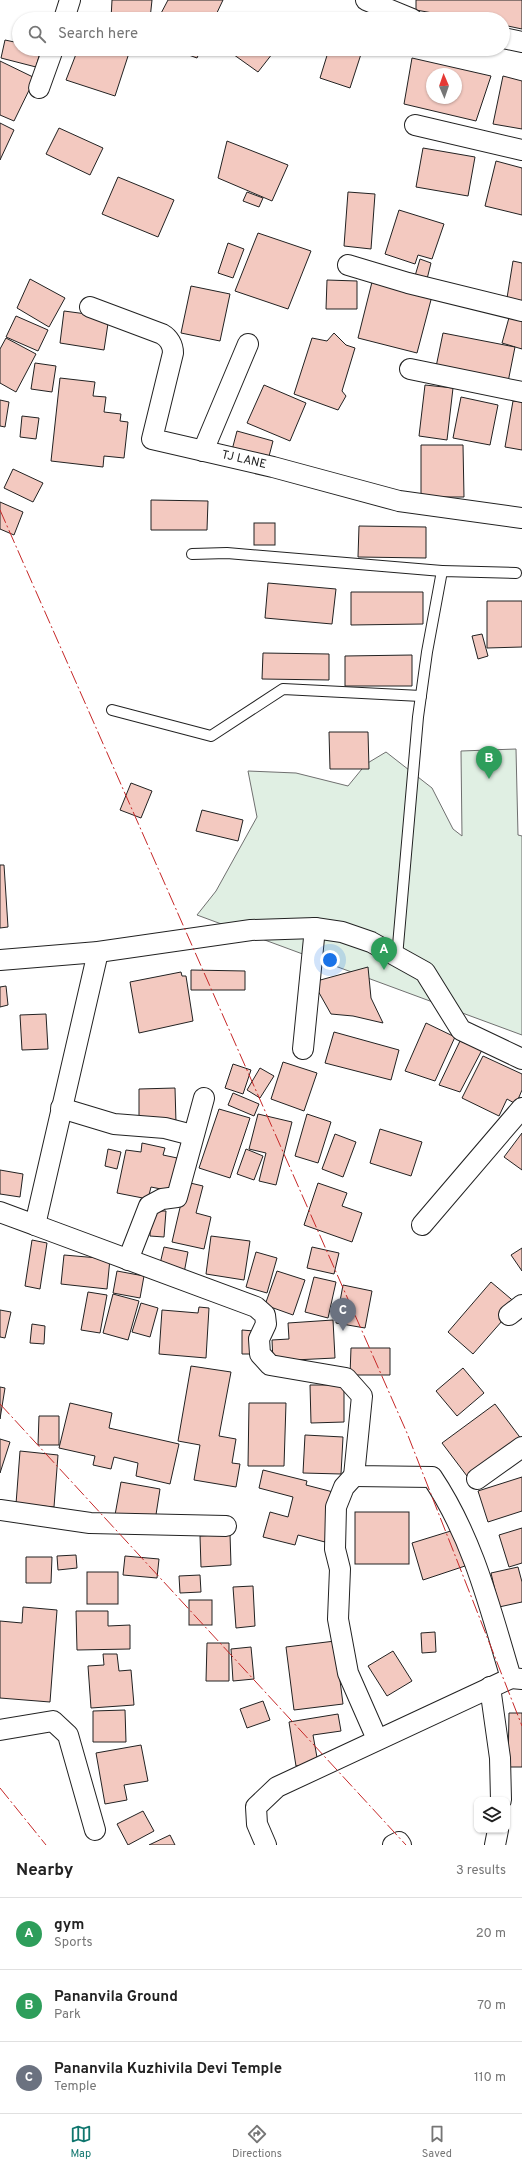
<!DOCTYPE html>
<style>
:root{--surface:#fff;--page:#f6f6f6;--text:#222;--muted:#767676;--line:#e0e0e0;--accent:#0f766e}
body{margin:0;font-family:Overpass,sans-serif;background:var(--page);color:var(--text)}
.controls{position:absolute;right:12px;bottom:12px;display:grid;overflow:hidden;border-radius:8px;box-shadow:0 1px 3px #0004}
.controls button{width:36px;height:36px;display:grid;place-items:center;padding:0;border:0;border-bottom:1px solid var(--line);background:var(--surface);color:var(--text);font:20px sans-serif}
.compass{position:absolute;left:426px;top:68px;width:36px;height:36px;border-radius:50%;background:var(--surface);box-shadow:0 1px 3px #0004;rotate:358deg}
.you{position:absolute;left:330px;top:960px;width:14px;height:14px;margin:-10px;border:3px solid #fff;border-radius:50%;background:#1a73e8;box-shadow:0 0 0 6px #1a73e833}
.badge{display:grid;place-items:center;width:26px;height:26px;border-radius:50%;background:var(--accent);color:#fff;font-size:13px;font-weight:700}
.pin{position:absolute;translate:-50% -33px;filter:drop-shadow(0 1px 2px #0008)}
.pin::after{content:'';position:absolute;top:21px;width:14px;height:12px;background:inherit;clip-path:polygon(0 0,100% 0,50% 100%)}
.list{margin:0;padding:0;list-style:none}
h2{display:flex;justify-content:space-between;align-items:center;height:52px;margin:0;padding:0 16px;font-size:17px}
h2 small{font-size:13px;font-weight:400;color:var(--muted)}
.list li{display:grid;grid-template-columns:26px 1fr auto;gap:12px;align-items:center;box-sizing:border-box;height:72px;padding:0 16px;border-top:1px solid var(--line)}
.list b{display:block;font-size:15px;white-space:nowrap}
.list p{margin:0;font-size:13px;white-space:nowrap;color:var(--muted)}
.list em{font-size:13px;font-style:normal;color:var(--muted)}
.icon{flex:none;width:22px;height:22px;fill:none;stroke:currentColor;stroke-width:2;stroke-linecap:round;stroke-linejoin:round}
.map{position:relative;flex:none;width:522px;height:1845px;overflow:hidden}
.search{position:absolute;background:var(--surface);box-shadow:0 1px 3px #0004;left:12px;right:12px;top:12px;height:44px;display:flex;align-items:center;gap:10px;box-sizing:border-box;padding:0 14px;border-radius:22px;color:var(--muted);font-size:15px}
.sheet{height:268px;background:var(--surface)}
nav{display:flex;justify-content:space-around;align-items:center;box-sizing:border-box;height:56px;border-top:1px solid var(--line);background:var(--surface);font-size:11px;color:var(--muted)}
nav a{display:grid;justify-items:center;gap:2px}
nav .on{color:var(--accent)}
.map>svg:first-child{display:block}
.green{fill:#e0efe3;stroke:#6f6f6f}
.building{fill:#f3c9c0;stroke:#222;fill-rule:evenodd}
.lines{fill:none;stroke-linecap:round;stroke-linejoin:round}
.lane-casing{stroke:#222;stroke-width:12}
.street-casing{stroke:#222;stroke-width:22}
.lane{stroke:#fff;stroke-width:10}
.street{stroke:#fff;stroke-width:20}
.power{stroke:#c62828;stroke-width:1;stroke-dasharray:14 3 2 3;stroke-linecap:butt}
.labels{text-anchor:middle;dominant-baseline:central;stroke-width:3;stroke-linejoin:round;paint-order:stroke}
.street-label{font-size:12px;fill:#222;stroke:#fff}
</style>
<div class="map">
<svg width="522" height="1845" viewBox="0 0 522 1845">
<rect width="100%" height="100%" fill="#fff"/>
<polygon class="green" points="516,749 518,835 522,836 522,1035 197,915 216,891 257,817 248,771 296,773 348,786 366,764 386,752 432,788 453,829 462,836 461,751"/>
<g class="building">
<polygon points="112,0 152,0 150,19 111,19"/>
<polygon points="168,0 223,0 214,19 158,19"/>
<polygon points="416,0 522,0 522,29 503,25 503,19 466,19 416,10"/>
<polygon points="5,40 19,43 19,49 41,49 36,67 1,58"/>
<polygon points="78,49 118,49 129,53 115,96 66,80"/>
<polygon points="172,49 201,49 197,58"/>
<polygon points="232,49 276,49 258,72 230,52"/>
<polygon points="329,49 357,49 362,51 350,88 320,78"/>
<path d="M 412,58 L 491,76 L 476,121 L 404,104 ZM 432,74 L 456,74 L 456,98 L 432,98 Z"/>
<polygon points="0,61 35,78 14,121 0,115"/>
<polygon points="503,76 522,81 522,129 493,124"/>
<polygon points="0,123 14,130 0,160"/>
<polygon points="59,128 103,148 90,175 46,154"/>
<polygon points="227,141 288,165 272,201 218,178"/>
<polygon points="423,148 475,157 468,196 416,187"/>
<polygon points="496,161 522,168 522,215 485,206"/>
<polygon points="118,177 174,200 158,237 102,214"/>
<polygon points="247,192 263,198 259,207 243,201"/>
<polygon points="348,192 375,194 371,249 344,246"/>
<polygon points="399,210 444,224 432,259 418,255 415,264 385,254"/>
<polygon points="258,233 311,251 288,309 235,291"/>
<polygon points="228,243 244,249 233,278 218,273"/>
<polygon points="420,259 431,263 427,279 415,276"/>
<polygon points="513,261 522,263 522,301 507,298"/>
<polygon points="30,279 65,298 49,327 17,308"/>
<polygon points="327,280 357,281 357,309 326,309"/>
<polygon points="372,282 432,296 417,353 358,338"/>
<polygon points="191,286 230,294 220,341 181,333"/>
<polygon points="64,311 109,317 104,350 60,343"/>
<polygon points="510,314 522,318 522,349 502,343"/>
<polygon points="16,316 48,330 38,351 6,337"/>
<polygon points="334,333 346,345 355,348 342,391 346,396 338,410 294,394 312,338 327,341"/>
<polygon points="443,333 515,347 508,382 436,367"/>
<polygon points="6,338 36,354 16,392 0,383 0,349"/>
<polygon points="35,363 56,366 52,392 31,389"/>
<polygon points="60,378 95,382 93,396 106,397 104,412 121,414 120,421 128,422 124,458 104,456 103,467 51,461"/>
<polygon points="264,385 306,403 290,441 247,423"/>
<polygon points="425,385 453,388 447,440 419,436"/>
<polygon points="461,397 498,405 490,445 453,438"/>
<polygon points="0,400 9,402 5,427 0,426"/>
<polygon points="513,401 522,402 522,450 505,447"/>
<polygon points="22,416 39,418 36,439 20,437"/>
<polygon points="237,431 273,441 268,460 232,450"/>
<polygon points="421,445 463,445 464,497 421,497"/>
<polygon points="13,469 43,483 33,502 4,488"/>
<polygon points="151,500 208,501 207,530 151,530"/>
<polygon points="0,502 23,512 14,535 0,529"/>
<rect x="254" y="523" width="21" height="22"/>
<polygon points="359,526 426,527 426,558 358,557"/>
<polygon points="268,583 336,589 332,624 265,618"/>
<polygon points="351,592 423,592 423,624 351,625"/>
<polygon points="487,601 522,601 522,647 487,648"/>
<polygon points="482,634 488,656 478,659 472,636"/>
<polygon points="263,653 329,654 329,680 262,679"/>
<polygon points="412,655 412,686 345,686 345,656"/>
<polygon points="329,732 368,732 369,769 330,769"/>
<polygon points="131,783 152,791 141,818 120,810"/>
<polygon points="202,810 243,820 238,841 196,831"/>
<polygon points="0,865 4,865 8,927 0,928"/>
<polygon points="368,967 371,998 383,1023 353,1016 331,1014 313,982"/>
<polygon points="191,970 245,971 245,990 191,990"/>
<polygon points="181,972 182,976 186,976 193,1021 139,1033 130,982"/>
<polygon points="6,986 8,1005 0,1007 0,987"/>
<polygon points="46,1014 48,1049 22,1050 20,1015"/>
<polygon points="426,1023 455,1037 435,1081 405,1071"/>
<polygon points="334,1032 399,1050 391,1080 325,1063"/>
<polygon points="460,1041 482,1050 460,1092 439,1085"/>
<polygon points="483,1056 522,1074 522,1090 516,1104 507,1099 499,1116 462,1098"/>
<polygon points="283,1062 317,1073 304,1111 271,1099"/>
<polygon points="233,1064 251,1070 243,1094 225,1088"/>
<polygon points="260,1068 274,1076 260,1098 247,1090"/>
<polygon points="175,1088 176,1123 139,1123 139,1089"/>
<polygon points="233,1093 259,1104 254,1116 228,1105"/>
<polygon points="219,1109 250,1118 230,1178 199,1168"/>
<polygon points="258,1114 292,1122 276,1185 259,1181 266,1153 249,1149"/>
<polygon points="307,1114 331,1122 318,1163 295,1156"/>
<polygon points="380,1129 422,1142 411,1176 370,1163"/>
<polygon points="522,1133 522,1170 504,1157"/>
<polygon points="335,1134 356,1142 343,1177 322,1169"/>
<polygon points="142,1143 165,1148 163,1155 182,1159 176,1192 151,1187 148,1199 117,1193 126,1150 141,1152"/>
<polygon points="108,1149 121,1152 117,1169 105,1166"/>
<polygon points="246,1149 263,1156 254,1180 237,1174"/>
<polygon points="0,1170 23,1174 20,1197 0,1194"/>
<polygon points="186,1182 203,1186 196,1213 211,1217 204,1249 172,1242"/>
<polygon points="318,1183 347,1193 342,1206 362,1213 352,1242 304,1225"/>
<polygon points="151,1211 166,1211 164,1237 150,1236"/>
<polygon points="211,1236 250,1241 244,1280 206,1274"/>
<polygon points="32,1240 47,1243 40,1289 25,1286"/>
<polygon points="164,1247 188,1252 184,1273 159,1268"/>
<polygon points="312,1247 339,1253 334,1274 307,1268"/>
<polygon points="522,1248 522,1271 511,1255"/>
<polygon points="256,1252 277,1258 267,1293 246,1287"/>
<polygon points="64,1255 110,1259 107,1289 61,1284"/>
<polygon points="117,1271 144,1276 140,1298 113,1293"/>
<polygon points="277,1271 305,1280 293,1315 265,1305"/>
<polygon points="314,1277 336,1282 328,1318 305,1312"/>
<polygon points="491,1282 517,1304 473,1354 448,1332"/>
<polygon points="343,1285 372,1291 365,1328 336,1323"/>
<polygon points="88,1292 107,1295 100,1333 81,1330"/>
<polygon points="113,1294 139,1301 128,1340 103,1333"/>
<polygon points="141,1303 158,1308 150,1337 132,1332"/>
<polygon points="199,1307 209,1308 206,1358 159,1354 162,1310 198,1313"/>
<polygon points="0,1310 11,1312 5,1338 0,1337"/>
<polygon points="333,1320 335,1358 273,1361 272,1340 289,1339 288,1323"/>
<polygon points="32,1324 45,1326 44,1344 30,1343"/>
<polygon points="242,1330 254,1331 254,1354 242,1354"/>
<polygon points="351,1348 390,1348 390,1375 350,1375"/>
<polygon points="191,1366 231,1372 219,1436 236,1439 232,1463 240,1464 236,1487 194,1480 200,1445 178,1441"/>
<polygon points="463,1368 484,1393 457,1416 436,1391"/>
<polygon points="310,1385 344,1385 344,1422 311,1423"/>
<polygon points="0,1387 5,1388 0,1419"/>
<polygon points="70,1403 112,1413 109,1428 179,1444 170,1484 136,1476 138,1463 114,1457 111,1469 93,1465 95,1456 59,1448"/>
<polygon points="249,1403 286,1403 284,1466 248,1466"/>
<polygon points="495,1404 522,1440 470,1480 442,1443"/>
<polygon points="39,1416 59,1416 59,1445 38,1445"/>
<polygon points="305,1435 343,1437 341,1474 303,1473"/>
<polygon points="0,1439 10,1442 0,1473"/>
<polygon points="20,1451 58,1455 54,1507 16,1504"/>
<polygon points="263,1470 307,1481 306,1485 337,1493 325,1542 298,1535 295,1545 263,1537 270,1512 288,1517 293,1497 259,1488"/>
<polygon points="522,1477 522,1511 488,1522 478,1491"/>
<polygon points="121,1482 160,1489 155,1521 115,1515"/>
<rect x="355" y="1512" width="54" height="52"/>
<polygon points="522,1528 522,1563 509,1567 499,1535"/>
<polygon points="454,1530 465,1566 423,1580 412,1543"/>
<polygon points="230,1534 231,1565 201,1567 200,1536"/>
<polygon points="76,1555 77,1568 58,1570 57,1556"/>
<polygon points="125,1556 159,1559 157,1578 123,1575"/>
<polygon points="26,1557 52,1557 51,1583 26,1583"/>
<polygon points="518,1567 522,1582 522,1602 499,1607 491,1573"/>
<rect x="87" y="1572" width="31" height="32"/>
<polygon points="200,1575 201,1592 180,1593 179,1576"/>
<polygon points="253,1586 255,1626 236,1628 233,1587"/>
<rect x="189" y="1600" width="23" height="25"/>
<polygon points="23,1607 57,1610 50,1702 0,1698 0,1621 22,1623"/>
<polygon points="76,1611 108,1611 108,1626 130,1625 130,1649 77,1650"/>
<polygon points="435,1632 436,1652 422,1653 421,1633"/>
<polygon points="335,1641 343,1704 294,1710 286,1647"/>
<polygon points="207,1643 229,1643 229,1681 206,1681"/>
<polygon points="251,1647 254,1679 233,1681 231,1649"/>
<polygon points="393,1651 412,1681 387,1696 368,1666"/>
<polygon points="103,1654 117,1654 119,1671 131,1670 134,1705 91,1708 88,1666 104,1665"/>
<polygon points="263,1701 270,1720 247,1728 240,1709"/>
<polygon points="125,1710 126,1742 93,1742 93,1711"/>
<polygon points="509,1713 522,1713 522,1767 508,1767"/>
<polygon points="338,1714 341,1731 313,1735 318,1763 296,1766 289,1722"/>
<polygon points="141,1745 148,1781 124,1785 127,1800 105,1804 96,1753"/>
<polygon points="143,1811 154,1831 128,1845 117,1824"/>
<polygon points="170,1835 175,1845 149,1845"/>
</g>
<g class="lines">
<g class="lane-casing">
<g id="lane">
<polyline points="192,554 227,553 442,571"/>
<polyline points="112,710 211,736 283,689 421,696"/>
<polyline points="397,957 418,717 427,652 442,571 516,573"/>
</g>
</g>
<g class="street-casing">
<g id="street">
<polyline points="366,0 412,19"/>
<polyline points="64,19 70,0"/>
<polyline points="503,38 522,42"/>
<polyline points="39,88 53,49"/>
<polyline points="415,125 522,150"/>
<polyline points="348,265 408,283 522,311"/>
<path d="M 90,307 L 162,334 C 169,338 173,345 173,353 L 152,439 L 273,467 L 399,501 L 522,518"/>
<polyline points="410,369 522,392"/>
<polyline points="203,451 248,344"/>
<polyline points="0,960 98,952 251,930 315,928 342,932 371,942 425,972 461,1030 522,1059"/>
<polyline points="303,1049 315,928"/>
<polyline points="61,1108 114,1124 165,1128 192,1135"/>
<polyline points="0,1212 35,1225 98,952"/>
<path d="M 35,1225 L 256,1307 L 265,1315 L 266,1324 L 259,1339 L 260,1354 L 270,1365 L 346,1378 L 362,1396 L 354,1476 L 432,1477 C 473,1538 490,1608 511,1678 L 522,1679"/>
<polyline points="422,1225 522,1108"/>
<polyline points="128,1260 149,1206 162,1199 177,1197 204,1098"/>
<polyline points="509,1315 522,1305"/>
<polyline points="354,1476 344,1487 336,1507 335,1549 340,1569 338,1619 348,1673 377,1739"/>
<polyline points="477,1479 522,1447"/>
<polyline points="0,1510 90,1523 226,1526"/>
<polyline points="490,1687 500,1758 501,1800"/>
<polyline points="0,1730 53,1721 68,1735 95,1830"/>
<polyline points="266,1845 257,1824 256,1807 277,1787 511,1678"/>
<polyline points="393,1845 399,1842 401,1845"/>
<polyline points="495,1845 498,1830"/>
</g>
</g>
<use href="#lane" class="lane"/>
<use href="#street" class="street"/>
<g class="power">
<polyline points="0,510 407,1433 522,1726"/>
<polyline points="0,1404 406,1845"/>
<polyline points="0,1788 46,1845"/>
</g>
</g>
<g class="labels">
<g class="street-label">
<text transform="translate(244 460) rotate(13)">TJ LANE</text>
</g>
</g>
</svg>
<div class="controls">
<button><svg class="icon" aria-label="layers" viewBox="0 0 24 24"><path d="M12 4l9 5-9 5-9-5zM3 14l9 5 9-5"/></svg></button>
</div>
<svg class="compass" viewBox="-18 -18 36 36"><path d="M0-13l5 13h-10z" fill="#e53935"/><path d="M0 13l5-13h-10z" fill="#767676"/></svg>
<div class="you"></div>
<div class="pin badge" style="left:384px;top:970px;background:#2e9e5b">A</div>
<div class="pin badge" style="left:489px;top:779px;background:#2e9e5b">B</div>
<div class="pin badge" style="left:343px;top:1331px;background:#6b7280">C</div>
<div class="search"><svg class="icon" aria-label="search" viewBox="0 0 24 24"><circle cx="10" cy="10" r="6"/><path d="M15 15l6 6"/></svg>Search here</div>
</div>
<section class="sheet">
<h2>Nearby<small>3 results</small></h2>
<ul class="list">
<li><span class="badge" style="background:#2e9e5b">A</span><div><b>gym</b><p>Sports</p></div><em>20 m</em></li>
<li><span class="badge" style="background:#2e9e5b">B</span><div><b>Pananvila Ground</b><p>Park</p></div><em>70 m</em></li>
<li><span class="badge" style="background:#6b7280">C</span><div><b>Pananvila Kuzhivila Devi Temple</b><p>Temple</p></div><em>110 m</em></li>
</ul>
</section>
<nav>
<a class="on"><svg class="icon" aria-label="map" viewBox="0 0 24 24"><path d="M3 6l6-2 6 2 6-2v14l-6 2-6-2-6 2zM9 4v14M15 6v14"/></svg>Map</a>
<a><svg class="icon" aria-label="directions" viewBox="0 0 24 24"><path d="M12 3l9 9-9 9-9-9zM9 14v-3h6M13 9l2 2-2 2"/></svg>Directions</a>
<a><svg class="icon" aria-label="saved" viewBox="0 0 24 24"><path d="M7 4h10v16l-5-4-5 4z"/></svg>Saved</a>
</nav>
